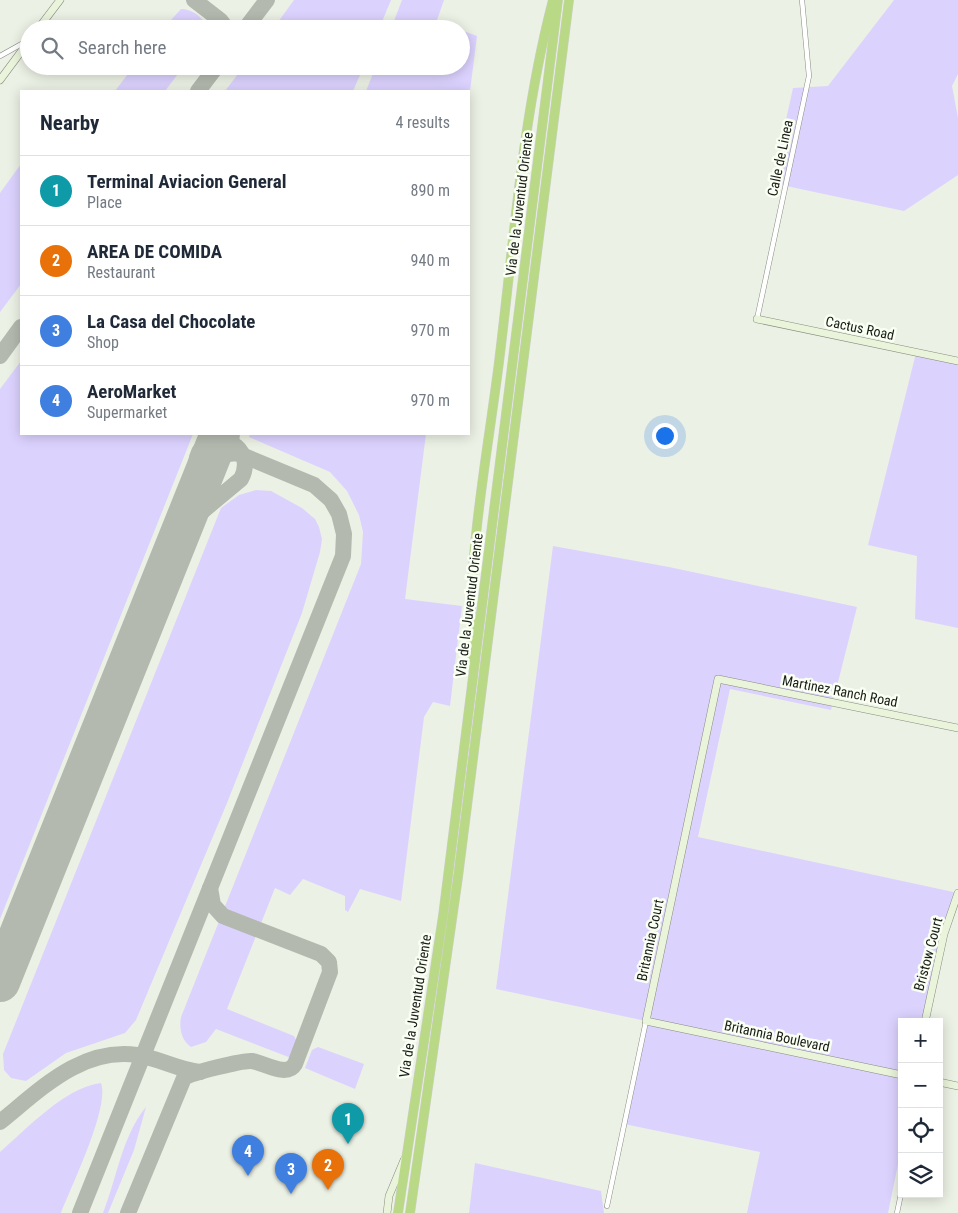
<!DOCTYPE html>
<meta charset="utf-8">
<style>
:root{--surface:#fff;--page:#f2f2f3;--text:#1f2937;--muted:#747a83;--line:#e0e1e3;--accent:#855cd6}
body{margin:0;font-family:"Roboto Condensed",sans-serif;background:var(--page);color:var(--text)}
.controls{position:absolute;right:15px;bottom:15px;display:grid;overflow:hidden;border-radius:0px;box-shadow:0 2px 12px #0003}
.controls button{width:45px;height:45px;display:grid;place-items:center;padding:0;border:0;border-bottom:1px solid var(--line);background:var(--surface);color:var(--text);font:25px sans-serif}
.you{position:absolute;left:664px;top:435px;width:18px;height:18px;margin:-12px;border:4px solid #fff;border-radius:50%;background:#1a73e8;box-shadow:0 0 0 8px #1a73e833}
.badge{display:grid;place-items:center;width:32px;height:32px;border-radius:50%;background:var(--accent);color:#fff;font-size:16px;font-weight:700}
.pin{position:absolute;translate:-50% -41px;filter:drop-shadow(0 1px 2px #0008)}
.pin::after{content:'';position:absolute;top:26px;width:18px;height:15px;background:inherit;clip-path:polygon(0 0,100% 0,50% 100%)}
.list{margin:0;padding:0;list-style:none}
h2{display:flex;justify-content:space-between;align-items:center;height:65px;margin:0;padding:0 20px;font-size:21px}
h2 small{font-size:16px;font-weight:400;color:var(--muted)}
.list li{display:grid;grid-template-columns:32px 1fr auto;gap:15px;align-items:center;box-sizing:border-box;height:70px;padding:0 20px;border-top:1px solid var(--line)}
.list b{display:block;font-size:19px;white-space:nowrap}
.list p{margin:0;font-size:16px;white-space:nowrap;color:var(--muted)}
.list em{font-size:16px;font-style:normal;color:var(--muted)}
.icon{flex:none;width:28px;height:28px;fill:none;stroke:currentColor;stroke-width:2;stroke-linecap:round;stroke-linejoin:round}
.map{position:relative;flex:none;width:958px;height:1213px;overflow:hidden}
.search{position:absolute;background:var(--surface);box-shadow:0 2px 12px #0003;left:20px;top:20px;width:450px;height:55px;display:flex;align-items:center;gap:12px;box-sizing:border-box;padding:0 18px;border-radius:28px;color:var(--muted);font-size:19px}
.panel{position:absolute;background:var(--surface);box-shadow:0 2px 12px #0003;left:20px;top:90px;width:450px;height:345px;border-radius:0px}
.map>svg:first-child{display:block}
.grass{fill:#dcd2fe}
.lines{fill:none;stroke-linecap:round;stroke-linejoin:round}
.taxiway{stroke:#b4b9af;stroke-width:16}
.runway{stroke:#b4b9af;stroke-width:40}
.street-casing{stroke:#868b80;stroke-width:5.5}
.secondary-casing{stroke:#868b80;stroke-width:8}
.highway-casing{stroke:#d1d1d1;stroke-width:10}
.street{stroke:#fff;stroke-width:4.5}
.secondary{stroke:#eaf4db;stroke-width:7}
.highway{stroke:#b9d987;stroke-width:9}
.labels{text-anchor:middle;dominant-baseline:central;stroke-width:5;stroke-linejoin:round;paint-order:stroke}
.street-label{font-size:14px;fill:#191b17;stroke:#f9fff2}
</style>
<div class="map">
<svg width="958" height="1213" viewBox="0 0 958 1213">
<rect width="100%" height="100%" fill="#ecf1e5"/>
<g class="grass">
<polygon points="294,0 391,0 379,29 273,29"/>
<polygon points="402,0 444,0 437,20 459,29 391,29"/>
<polygon points="894,0 958,0 958,74 952,86 958,118 958,175 904,211 772,183 793,88 828,86"/>
<path d="M 181,9 C 192,9 204,17 207,29 L 163,29 Z"/>
<polygon points="461,30 477,36 469,99 469,91 366,91 376,66 461,66"/>
<polygon points="134,66 184,66 165,91 115,91"/>
<polygon points="244,66 364,66 353,91 225,91"/>
<polygon points="21,164 21,284 0,312 0,193"/>
<polygon points="916,353 958,361 958,628 915,619 917,556 868,545"/>
<polygon points="21,361 21,434 193,434 0,919 0,389"/>
<path d="M 250,434 L 426,434 L 405,599 L 462,606 L 450,706 L 433,702 L 424,717 L 401,901 L 360,889 L 348,912 L 345,910 L 345,896 L 303,879 L 290,895 L 275,888 L 227,1009 L 294,1036 L 298,1043 L 291,1058 L 216,1029 L 206,1042 L 191,1047 C 181,1040 179,1028 181,1017 L 361,564 L 363,532 L 359,515 L 347,491 L 330,472 L 249,437 Z"/>
<polygon points="256,490 271,491 302,508 315,519 319,527 322,539 320,552 302,613 227,803 136,1020 125,1033 66,1053 26,1081 11,1078 4,1070 3,1054 221,508 239,495"/>
<polygon points="553,546 669,567 857,607 831,710 730,689 698,837 958,893 944,934 925,1022 902,1022 902,1145 888,1213 747,1213 760,1152 624,1124 646,1021 496,989"/>
<polygon points="318,1047 364,1064 355,1089 305,1068 312,1050"/>
<path d="M 101,1083 C 110,1107 71,1187 61,1213 L 0,1213 L 0,1152 C 27,1129 65,1087 101,1083 Z"/>
<path d="M 146,1107 L 134,1150 L 108,1213 L 103,1213 C 117,1178 122,1136 146,1107 Z"/>
<polygon points="475,1163 601,1191 604,1213 469,1213"/>
</g>
<g class="lines">
<g class="taxiway">
<polyline points="194,0 220,20 227,29"/>
<polyline points="245,29 267,0"/>
<polyline points="198,91 217,66"/>
<polyline points="0,356 21,327"/>
<path d="M 178,538 L 186,525 L 241,479 C 258,447 214,425 199,452 C 192,466 200,478 196,494"/>
<path d="M 0,1122 C 40,1090 81,1047 137,1055 C 159,1058 178,1070 200,1072"/>
<polyline points="80,1213 343,556 344,534 339,514 331,500 314,485 237,453 220,455 206,467"/>
<path d="M 128,1213 L 184,1078 C 191,1073 243,1060 252,1061 C 265,1063 287,1078 295,1064 L 330,972 L 329,962 L 321,954 L 223,916 L 213,905 L 210,888"/>
</g>
<polyline class="runway" points="0,982 220,434"/>
<g class="street-casing">
<g id="street">
<polyline points="0,56 27,41"/>
<polyline points="757,319 809,76 802,0"/>
<polyline points="607,1206 646,1021"/>
<polyline points="897,1213 902,1189"/>
</g>
</g>
<g class="secondary-casing">
<g id="secondary">
<polyline points="38,29 60,0"/>
<polyline points="0,80 29,41"/>
<polyline points="757,319 958,361"/>
<polyline points="925,1022 944,934 958,893"/>
<polyline points="902,1075 646,1021 718,679 958,728"/>
<polyline points="939,1082 958,1086"/>
<polyline points="387,1213 389,1196 404,1160"/>
</g>
</g>
<g class="highway-casing">
<g id="highway">
<path d="M 472,658 C 466,562 487,458 499,362 C 514,241 522,118 553,0"/>
<polyline points="398,1213 443,916 558,0"/>
<polyline points="410,1213 458,877 569,0"/>
</g>
</g>
<use href="#street" class="street"/>
<use href="#secondary" class="secondary"/>
<use href="#highway" class="highway"/>
</g>
<g class="labels">
<g class="street-label">
<text transform="translate(780 158) rotate(-78)">Calle de Linea</text>
<text transform="translate(519 204) rotate(-83)">Via de la Juventud Oriente</text>
<text transform="translate(860 328) rotate(12)">Cactus Road</text>
<text transform="translate(469 605) rotate(-83)">Via de la Juventud Oriente</text>
<text transform="translate(840 691) rotate(11)">Martinez Ranch Road</text>
<text transform="translate(650 940) rotate(-78)">Britannia Court</text>
<text transform="translate(928 954) rotate(-75)">Bristow Court</text>
<text transform="translate(415 1006) rotate(-81)">Via de la Juventud Oriente</text>
<text transform="translate(777 1036) rotate(12)">Britannia Boulevard</text>
</g>
</g>
</svg>
<div class="controls">
<button>+</button>
<button>−</button>
<button><svg class="icon" aria-label="locate" viewBox="0 0 24 24"><circle cx="12" cy="12" r="6"/><path d="M12 2v4M12 18v4M2 12h4M18 12h4"/></svg></button>
<button><svg class="icon" aria-label="layers" viewBox="0 0 24 24"><path d="M12 4l9 5-9 5-9-5zM3 14l9 5 9-5"/></svg></button>
</div>
<div class="you"></div>
<div class="pin badge" style="left:348px;top:1144px;background:#0f9aa8">1</div>
<div class="pin badge" style="left:328px;top:1190px;background:#e8710a">2</div>
<div class="pin badge" style="left:291px;top:1194px;background:#3f7fe0">3</div>
<div class="pin badge" style="left:248px;top:1176px;background:#3f7fe0">4</div>
<div class="search"><svg class="icon" aria-label="search" viewBox="0 0 24 24"><circle cx="10" cy="10" r="6"/><path d="M15 15l6 6"/></svg>Search here</div>
<section class="panel">
<h2>Nearby<small>4 results</small></h2>
<ul class="list">
<li><span class="badge" style="background:#0f9aa8">1</span><div><b>Terminal Aviacion General</b><p>Place</p></div><em>890 m</em></li>
<li><span class="badge" style="background:#e8710a">2</span><div><b>AREA DE COMIDA</b><p>Restaurant</p></div><em>940 m</em></li>
<li><span class="badge" style="background:#3f7fe0">3</span><div><b>La Casa del Chocolate</b><p>Shop</p></div><em>970 m</em></li>
<li><span class="badge" style="background:#3f7fe0">4</span><div><b>AeroMarket</b><p>Supermarket</p></div><em>970 m</em></li>
</ul>
</section>
</div>
